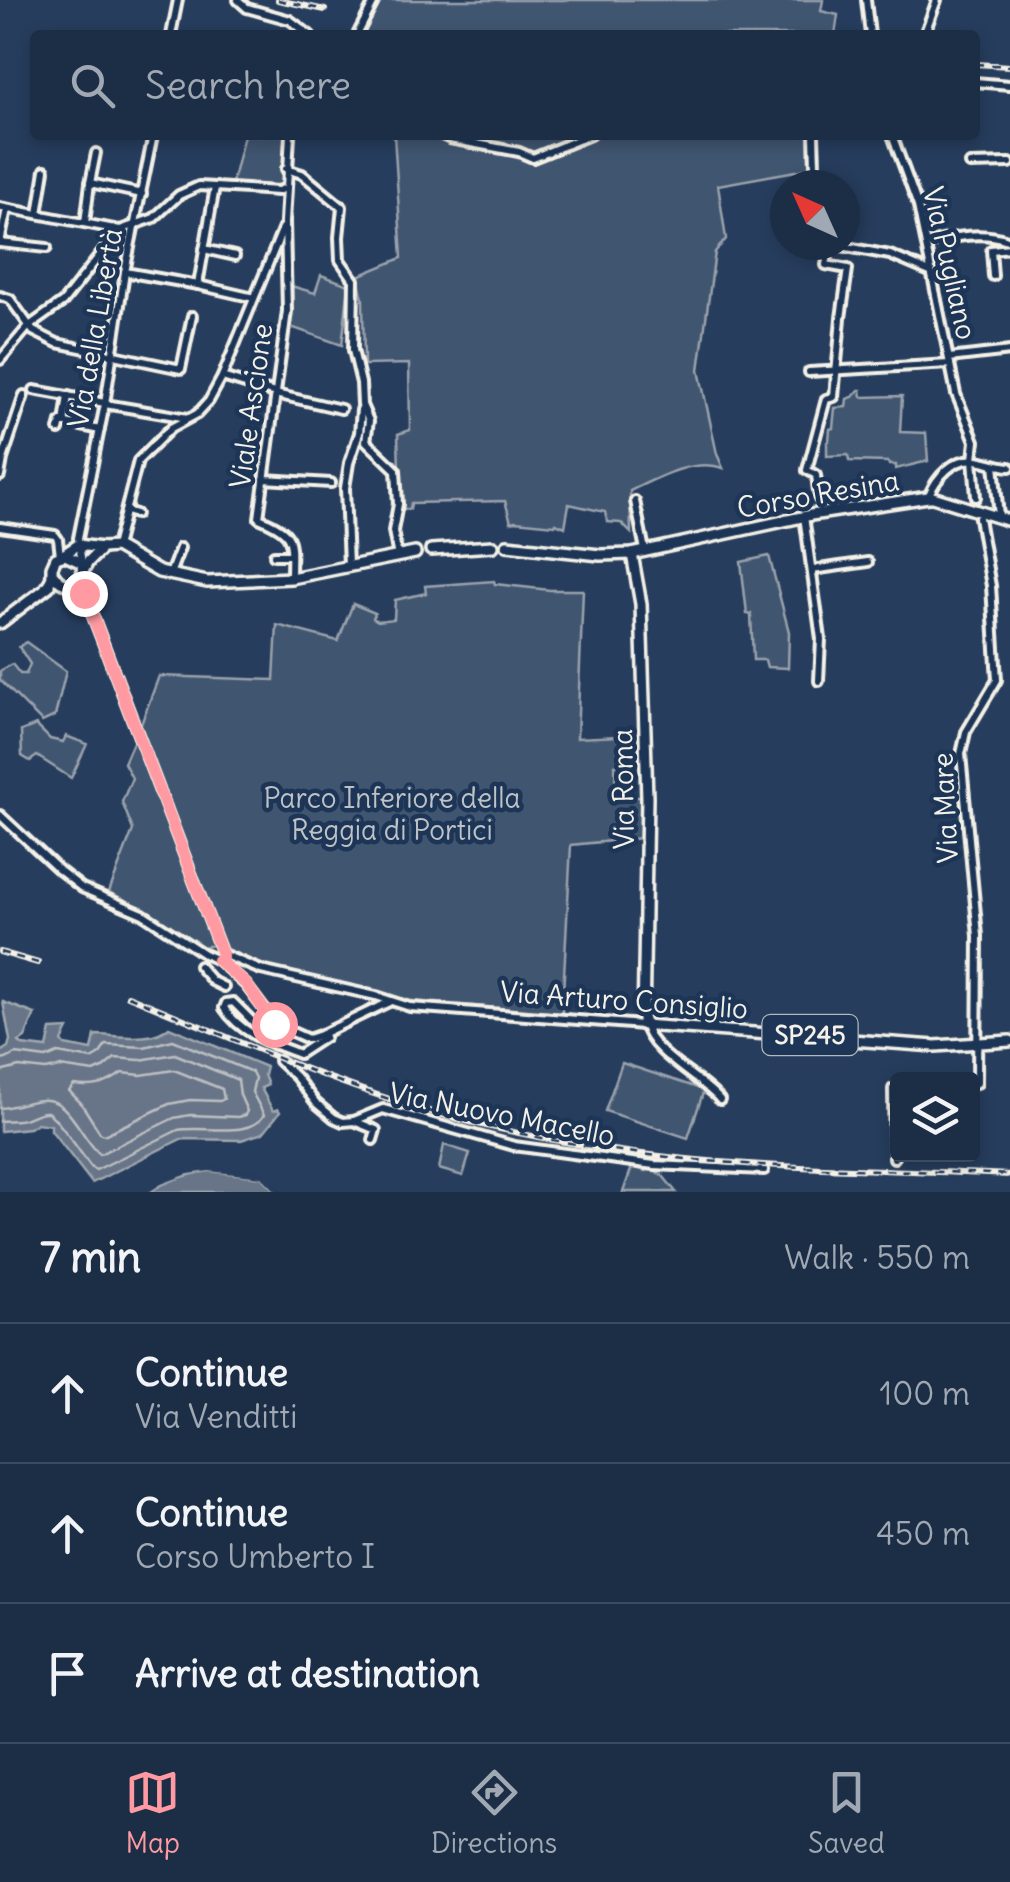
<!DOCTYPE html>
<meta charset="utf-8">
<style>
:root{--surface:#1c2e46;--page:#293a51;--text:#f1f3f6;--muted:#a0a8b3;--line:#3a4a5f;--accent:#ff9aa2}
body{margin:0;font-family:Delius,sans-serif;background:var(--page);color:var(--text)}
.controls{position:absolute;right:30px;bottom:30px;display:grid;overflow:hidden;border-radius:10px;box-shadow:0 5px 15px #0003}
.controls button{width:90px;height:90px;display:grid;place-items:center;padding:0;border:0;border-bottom:2px solid var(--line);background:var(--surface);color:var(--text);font:50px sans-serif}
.compass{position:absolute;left:770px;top:170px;width:90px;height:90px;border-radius:50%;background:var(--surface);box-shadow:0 5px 15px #0003;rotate:315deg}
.stop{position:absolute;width:30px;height:30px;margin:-22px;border:8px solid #ff9aa2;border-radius:50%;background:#fff}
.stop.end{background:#ff9aa2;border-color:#fff;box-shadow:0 2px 10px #0008}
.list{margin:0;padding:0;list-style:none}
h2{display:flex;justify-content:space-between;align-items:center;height:130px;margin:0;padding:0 40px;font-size:42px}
h2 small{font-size:32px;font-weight:400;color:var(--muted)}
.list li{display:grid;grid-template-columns:65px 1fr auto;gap:30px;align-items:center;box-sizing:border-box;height:140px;padding:0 40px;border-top:2px solid var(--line)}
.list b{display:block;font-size:38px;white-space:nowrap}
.list p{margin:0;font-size:32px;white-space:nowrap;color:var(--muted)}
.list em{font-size:32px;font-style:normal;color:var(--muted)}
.icon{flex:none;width:55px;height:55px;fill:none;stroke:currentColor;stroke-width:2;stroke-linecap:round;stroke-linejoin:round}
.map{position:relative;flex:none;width:1010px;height:1192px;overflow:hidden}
.search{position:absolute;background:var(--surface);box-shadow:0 5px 15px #0003;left:30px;right:30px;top:30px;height:110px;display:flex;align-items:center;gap:25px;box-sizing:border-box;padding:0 35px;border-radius:10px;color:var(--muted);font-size:38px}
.sheet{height:550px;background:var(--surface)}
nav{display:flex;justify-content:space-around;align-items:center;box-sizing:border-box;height:140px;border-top:2px solid var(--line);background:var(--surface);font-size:28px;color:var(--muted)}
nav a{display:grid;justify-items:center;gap:5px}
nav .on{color:var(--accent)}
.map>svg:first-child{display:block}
.green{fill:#40546f;stroke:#9aa2ac;stroke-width:2.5}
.water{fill:#677588;stroke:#9fa7ae;stroke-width:2.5}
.pier{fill:#263d5d}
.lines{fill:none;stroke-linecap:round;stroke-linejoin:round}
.shore{stroke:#bcbfc2;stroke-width:2.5}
.minor-tunnel{stroke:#455872;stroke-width:6;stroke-dasharray:6 3;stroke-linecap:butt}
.minor-casing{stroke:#f4f1e8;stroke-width:14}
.major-casing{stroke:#f4f1e8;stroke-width:16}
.minor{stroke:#1d3557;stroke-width:6}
.major{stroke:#1d3557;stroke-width:9}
.rail-casing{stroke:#f4f1e8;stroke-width:6}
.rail{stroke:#1d3557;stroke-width:2.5;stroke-dasharray:8;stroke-linecap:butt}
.route{stroke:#ff9aa2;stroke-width:12}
.labels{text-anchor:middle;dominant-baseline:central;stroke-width:9;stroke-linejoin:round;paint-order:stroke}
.shield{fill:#1d3557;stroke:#b4b9bc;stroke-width:2.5}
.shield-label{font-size:25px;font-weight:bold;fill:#f4f1e8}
.street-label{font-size:28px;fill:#f4f1e8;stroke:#1d3557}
.park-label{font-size:28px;fill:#bec2c4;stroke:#1d3557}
</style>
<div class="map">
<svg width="1010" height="1192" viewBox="0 0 1010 1192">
<rect width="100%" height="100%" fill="#263d5d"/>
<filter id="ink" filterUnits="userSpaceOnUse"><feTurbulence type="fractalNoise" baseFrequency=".01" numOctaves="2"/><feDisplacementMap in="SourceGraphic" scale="20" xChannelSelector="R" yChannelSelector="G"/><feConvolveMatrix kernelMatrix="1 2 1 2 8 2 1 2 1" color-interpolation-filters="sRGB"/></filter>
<g filter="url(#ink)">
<g class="green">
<polygon points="377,0 823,0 821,11 838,15 835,35 359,35"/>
<polygon points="244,135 286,135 283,187 232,183"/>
<path d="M 394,135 L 812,135 L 812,164 L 807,169 L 718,185 L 726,239 L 715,252 L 699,370 L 717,454 L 723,468 C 693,458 657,478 630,491 L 631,533 L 621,523 L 607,522 L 605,512 L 569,504 L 565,527 L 556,523 L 555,525 L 515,521 L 511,522 L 505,501 L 411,503 L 410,509 L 400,509 L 398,434 L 410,430 L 409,364 L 364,365 L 363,299 L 358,276 L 402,258 Z"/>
<polygon points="321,275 349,285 342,345 288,326 291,286 315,293"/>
<polygon points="859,390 861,390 862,397 902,396 900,432 926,433 928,461 896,469 896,465 889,465 888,462 849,461 848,455 827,456 827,442 829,441 830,429 833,428 835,408 846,407 847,399 853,397"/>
<polygon points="769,556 789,632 788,668 767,667 765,660 753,660 751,614 747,614 741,562"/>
<polygon points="494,581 495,584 550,590 583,590 577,738 641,735 642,760 626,760 625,764 615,765 616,797 642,797 641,838 571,845 562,1013 400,1000 264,966 220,946 140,727 159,676 274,680 277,625 338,641 353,604 375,613 373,618 378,621 394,619 395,600 426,593 425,586"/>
<polygon points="26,642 66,671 55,716 42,722 0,680 0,671 12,664 20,674 26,674 30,664 19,647"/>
<polygon points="36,725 50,739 63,742 66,736 87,744 71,778 37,756 30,761 22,756 21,731"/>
<polygon points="134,740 214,945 202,947 148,911 109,892 133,830 122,802 132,778 124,763"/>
<polygon points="622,1063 704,1090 688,1138 605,1111"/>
<polygon points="444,1145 470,1153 463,1176 439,1169"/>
<polygon points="632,1167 646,1171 651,1167 657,1168 657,1172 663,1176 676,1192 623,1192"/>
</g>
<g class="water">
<path d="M 3,1002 L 35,1014 L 25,1038 L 19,1042 L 22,1045 L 47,1048 L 51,1030 L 68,1029 L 62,1041 L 65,1045 L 92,1050 L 95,1035 C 118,1035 152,1043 169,1027 L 266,1067 L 264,1075 L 268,1085 L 261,1088 L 273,1111 L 278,1109 L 280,1112 L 263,1133 L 241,1140 L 181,1139 L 92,1183 L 51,1130 L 51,1125 L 37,1123 L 29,1128 L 0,1131 L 0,1052 L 8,1047 L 10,1040 Z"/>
<path d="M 209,1171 L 262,1177 L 277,1192 L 149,1192 C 168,1180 187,1174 209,1171 Z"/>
</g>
<polygon class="pier" points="209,1166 264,1173 282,1192 277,1192 262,1177 209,1171 188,1174 161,1184 149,1192 144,1192 146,1188 160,1180 187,1169"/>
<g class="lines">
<g class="shore">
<path d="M 0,1060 L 6,1059 L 16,1054 L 46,1058 L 58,1053 L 92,1059 L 99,1055 L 106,1045 L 144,1047 L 173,1040 L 252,1072 L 255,1078 L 252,1092 L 264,1115 C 250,1139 203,1125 178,1130 L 96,1170 L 92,1168 C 84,1158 55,1114 47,1112 C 39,1111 32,1117 24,1119 C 17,1121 8,1120 0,1121"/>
<path d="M 174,1070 L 222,1089 L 224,1099 L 220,1101 L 190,1100 L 169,1104 L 104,1135 L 100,1133 L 81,1103 L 69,1091 L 74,1085 C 94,1088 106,1085 122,1073 L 141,1075 Z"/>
<path d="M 0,1072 L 19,1067 L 46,1070 L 60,1067 L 94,1072 L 103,1068 L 115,1058 L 140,1060 L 175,1054 L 238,1080 L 240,1095 L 247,1111 L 245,1115 L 238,1117 L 190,1115 L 174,1118 L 100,1154 C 80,1138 70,1097 41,1100 C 27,1101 15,1107 0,1108"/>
</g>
<polyline class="minor-tunnel" points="262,1038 279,1061"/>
<g class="minor-casing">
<g id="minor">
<polyline points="238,0 247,8 290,20 310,35"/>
<polyline points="866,0 870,35"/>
<polyline points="171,35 178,0"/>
<polyline points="357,35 375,0"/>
<polyline points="924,35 937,0"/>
<polyline points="975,82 1010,85"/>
<path d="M 290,135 L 285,222 L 287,311 L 259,518 C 297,534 291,540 291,578"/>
<polyline points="442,135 450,139 519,152 533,158 590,135"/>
<polyline points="892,135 918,206 956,394 975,441 973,459 976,497"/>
<polyline points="970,164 1010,163"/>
<polyline points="286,169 302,174 342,207 339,237 340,260 354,280 353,350 361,383 362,405 369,421 366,441 396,470 398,504 393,531 398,557"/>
<polyline points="90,183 96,153"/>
<polyline points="810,185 815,166 814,135"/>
<polyline points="0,207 120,230 154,218 179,195 199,186 278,191 286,188"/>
<polyline points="38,214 45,170"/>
<polyline points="85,223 90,183 142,194"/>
<polyline points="0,243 47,248"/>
<polyline points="0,243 7,209"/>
<path d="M 926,244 C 953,237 983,230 1010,241"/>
<polyline points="836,245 890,255 930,272"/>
<polyline points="204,249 235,256"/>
<polyline points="125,272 198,285 254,298"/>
<polyline points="993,276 991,250 1010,248"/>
<polyline points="198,285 215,187"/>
<polyline points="0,296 10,299 33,331 57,343 181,369 192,316"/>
<polyline points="949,358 1010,351"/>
<polyline points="0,360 28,327 63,302 119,231"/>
<polyline points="809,372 950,364"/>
<polyline points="222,377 275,393"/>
<polyline points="34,390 105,403"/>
<polyline points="275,394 341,409"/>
<polyline points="105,404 188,418"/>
<polyline points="64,423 68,396"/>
<polyline points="59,430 61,422 100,430"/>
<polyline points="994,464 999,517"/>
<polyline points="0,476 3,459 24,395"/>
<polyline points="264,479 331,483"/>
<path d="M 928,497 C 936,478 954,456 977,460 C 989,462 998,466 1010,467"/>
<polyline points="819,499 816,475 807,470 826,399 834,397 841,318 848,269 826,265 830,245"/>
<polyline points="635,501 645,550"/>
<polyline points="126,511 136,514"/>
<polyline points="804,516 821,639 819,681"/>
<polyline points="0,527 55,535 58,539 60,556"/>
<polyline points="116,547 138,461 171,428 197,414 209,401 222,377 283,228"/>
<polyline points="274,555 291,555"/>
<polyline points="82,563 78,538 105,404 125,272 153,135"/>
<polyline points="348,566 345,488 349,463 359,433 361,410"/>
<polyline points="812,570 868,562"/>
<polyline points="170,574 180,548"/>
<polyline points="83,581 84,593 222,954"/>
<polyline points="0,815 59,870 82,888 143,914 204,954 218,960 246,985 264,1009 290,1031 308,1039 320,1035 389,1002"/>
<polyline points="222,954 261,970 376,996 410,1007 643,1025"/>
<polyline points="199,966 212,981 224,987"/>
<polyline points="270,1018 279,1040 274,1045"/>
<path d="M 645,1025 C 649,1052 703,1079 720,1100"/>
<path d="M 261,1037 L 253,1022 L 233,1002 L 226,1003 L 224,1008 C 242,1035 271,1043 299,1054 L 325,1037"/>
<polyline points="279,1061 296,1077 316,1103 334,1118 343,1122 354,1121 376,1130 373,1140"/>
<polyline points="972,1084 977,1083 978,936 961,754 966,732 997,680 991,586 979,518"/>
<polyline points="354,1121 383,1109 514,1146 654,1165 764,1170"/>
<polyline points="894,1158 893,1089 898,1089"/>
</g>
</g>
<g class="major-casing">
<g id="major">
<polyline points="507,545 600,555 632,554 811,515 928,497 933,497 1010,521"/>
<polyline points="431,550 493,546"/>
<polyline points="632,554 641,604 647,798 643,1025 935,1046 1010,1041"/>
<polyline points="63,555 78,545 102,548 116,547 159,572 207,582 291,578 415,553"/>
<polyline points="83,571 88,562 102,548"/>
<path d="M 46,587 C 53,579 52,576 52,567 L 56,558 L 65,555 L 82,563 L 83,576 L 80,583 C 69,586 60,585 54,575"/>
<polyline points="0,623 49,586"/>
</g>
</g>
<use href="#minor" class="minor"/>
<use href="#major" class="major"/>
<g class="rail-casing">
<g id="rail">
<polyline points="278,0 325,10"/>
<polyline points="975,64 1010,66"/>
<polyline points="0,952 38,963"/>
<path d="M 128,996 C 235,1039 341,1089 454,1118 C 527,1137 602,1150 677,1158 C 788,1170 899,1169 1010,1175"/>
</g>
</g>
<use href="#rail" class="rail"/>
</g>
</g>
<g class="lines" filter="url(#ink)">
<polyline class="route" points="84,593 222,954 222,958 218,960 246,984 274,1024"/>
</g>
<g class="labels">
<rect class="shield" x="762.5" y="1015" width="95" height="40" rx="8"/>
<g class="shield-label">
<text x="810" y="1035">SP245</text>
</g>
<g class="street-label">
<text transform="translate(950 263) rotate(77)">Via Pugliano</text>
<text transform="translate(95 328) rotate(-80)">Via della Libertà</text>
<text transform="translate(251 406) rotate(-82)">Viale Ascione</text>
<text transform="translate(818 494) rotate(-10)">Corso Resina</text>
<text transform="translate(623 789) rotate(-91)">Via Roma</text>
<text transform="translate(945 808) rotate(-93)">Via Mare</text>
<text transform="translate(624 1000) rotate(4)">Via Arturo Consiglio</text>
<text transform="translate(502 1114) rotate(11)">Via Nuovo Macello</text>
</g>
<g class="park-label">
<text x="392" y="798">Parco Inferiore della<tspan x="392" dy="32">Reggia di Portici</tspan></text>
</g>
</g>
</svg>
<div class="controls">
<button><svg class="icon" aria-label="layers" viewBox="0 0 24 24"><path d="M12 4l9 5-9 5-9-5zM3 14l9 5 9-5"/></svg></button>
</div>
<svg class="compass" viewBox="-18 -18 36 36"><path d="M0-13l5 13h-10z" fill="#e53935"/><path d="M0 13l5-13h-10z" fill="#a0a8b3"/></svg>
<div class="stop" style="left:274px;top:1024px"></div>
<div class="stop end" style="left:84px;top:593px"></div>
<div class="search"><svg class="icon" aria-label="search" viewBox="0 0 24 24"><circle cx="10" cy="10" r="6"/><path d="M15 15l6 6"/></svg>Search here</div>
</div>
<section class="sheet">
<h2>7 min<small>Walk · 550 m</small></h2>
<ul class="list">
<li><svg class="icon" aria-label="ahead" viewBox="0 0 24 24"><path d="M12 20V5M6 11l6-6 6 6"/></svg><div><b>Continue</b><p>Via Venditti</p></div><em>100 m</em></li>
<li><svg class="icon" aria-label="ahead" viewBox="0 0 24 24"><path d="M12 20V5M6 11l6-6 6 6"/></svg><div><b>Continue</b><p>Corso Umberto I</p></div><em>450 m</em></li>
<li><svg class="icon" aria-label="arrive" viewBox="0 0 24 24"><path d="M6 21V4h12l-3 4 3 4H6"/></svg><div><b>Arrive at destination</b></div></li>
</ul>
</section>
<nav>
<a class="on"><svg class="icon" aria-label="map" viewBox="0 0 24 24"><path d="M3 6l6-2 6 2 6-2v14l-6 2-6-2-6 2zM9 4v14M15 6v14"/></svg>Map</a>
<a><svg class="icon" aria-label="directions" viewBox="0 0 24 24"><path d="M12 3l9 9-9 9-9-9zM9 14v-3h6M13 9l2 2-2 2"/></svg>Directions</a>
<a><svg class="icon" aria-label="saved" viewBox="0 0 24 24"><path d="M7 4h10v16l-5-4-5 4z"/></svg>Saved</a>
</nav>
